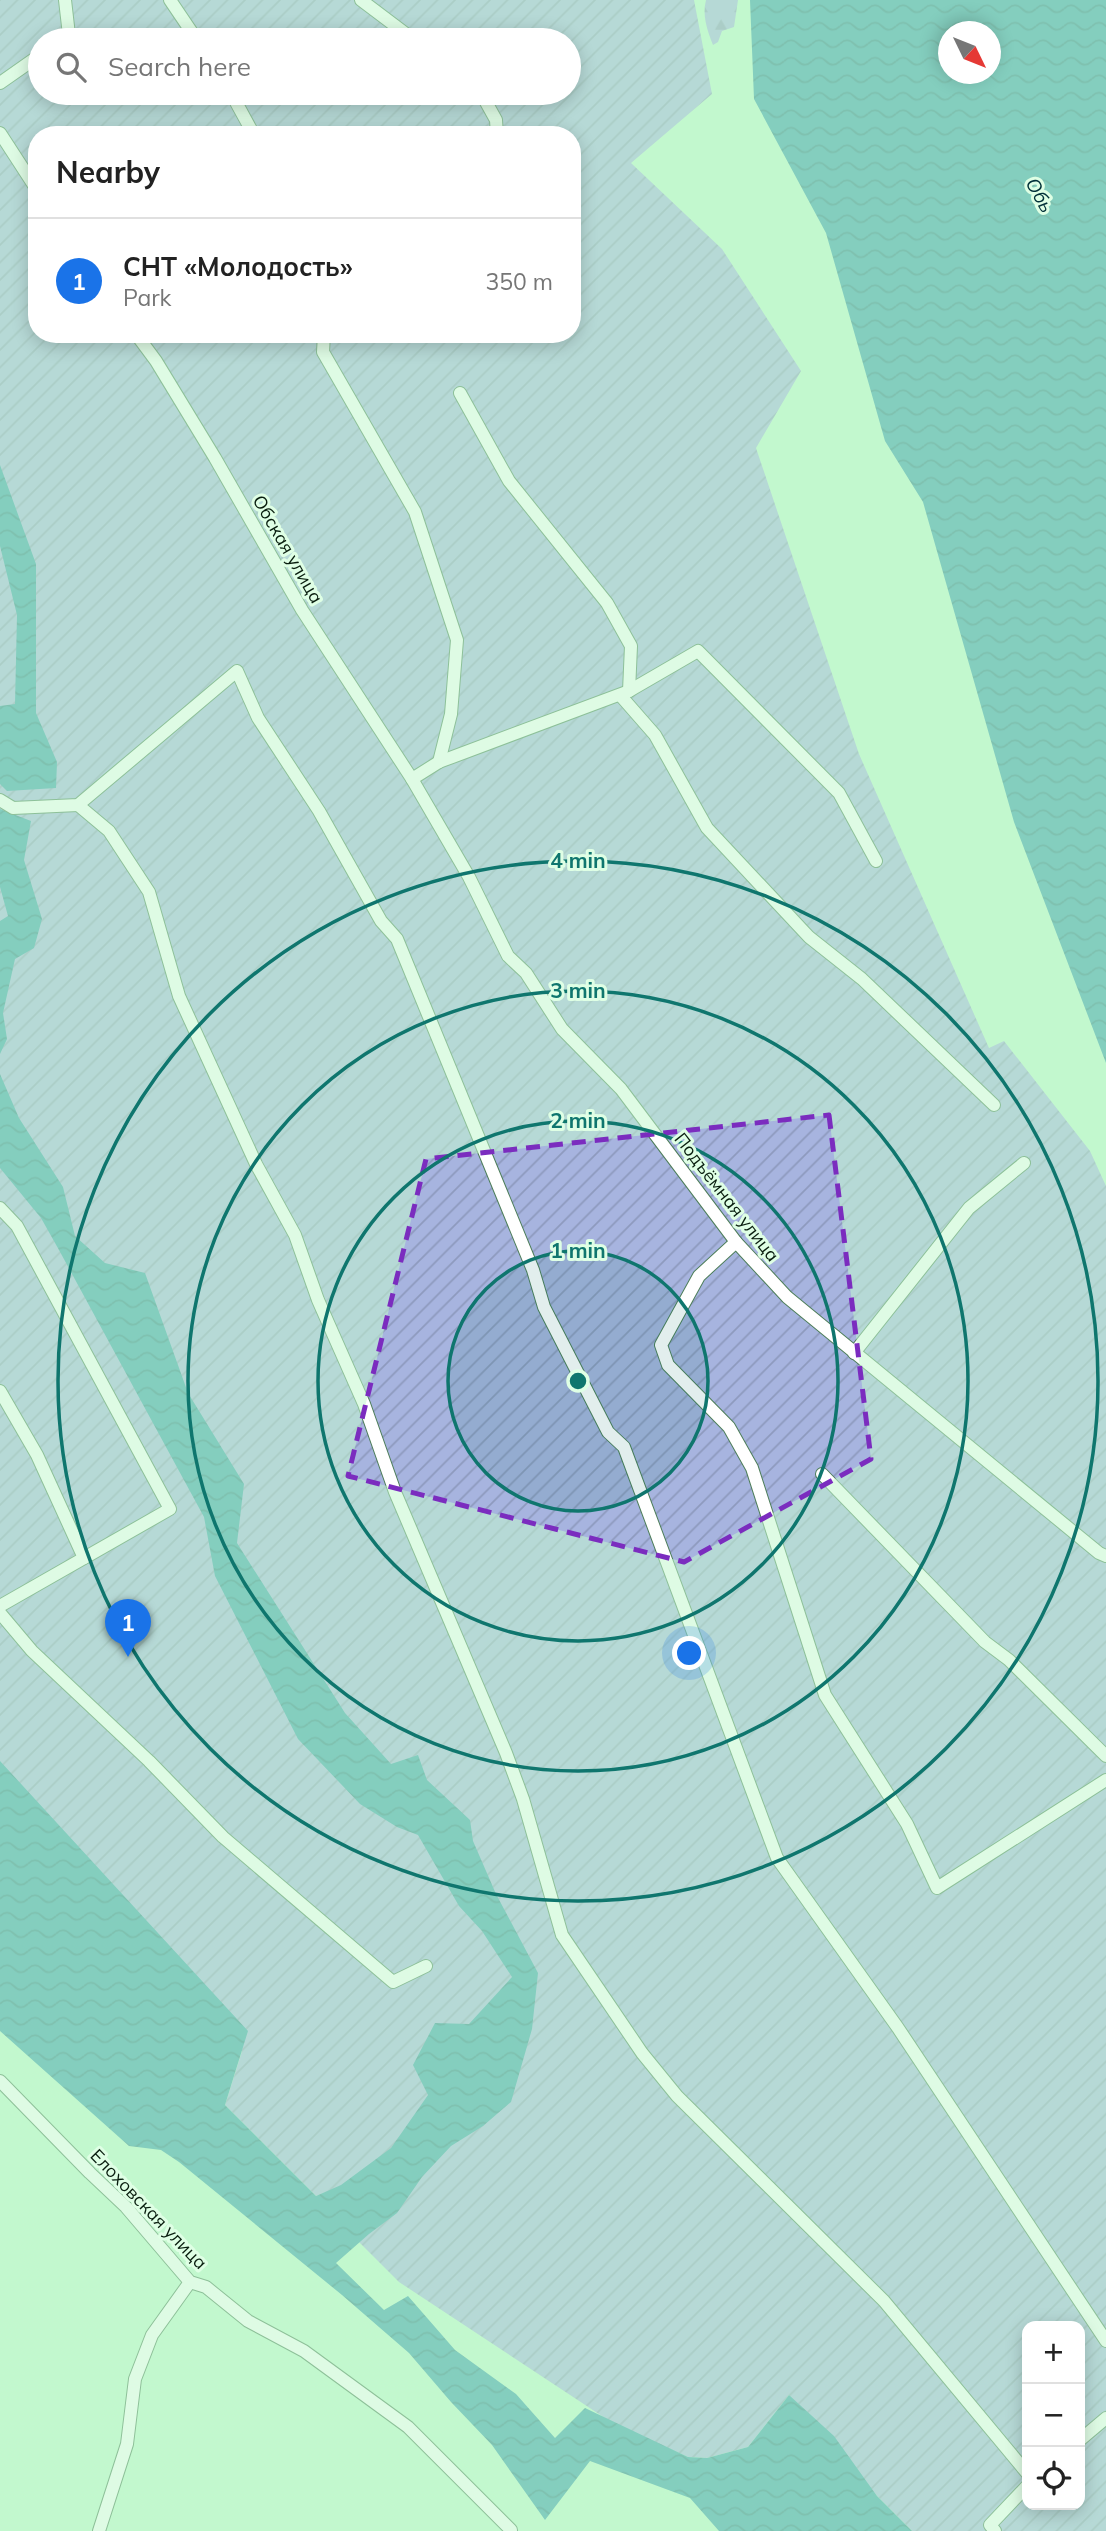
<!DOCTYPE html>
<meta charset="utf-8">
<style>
:root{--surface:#fff;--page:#f2f2f2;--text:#222;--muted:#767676;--line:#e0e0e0;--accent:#1a73e8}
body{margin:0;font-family:Mulish,sans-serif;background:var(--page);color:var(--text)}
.controls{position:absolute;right:21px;bottom:21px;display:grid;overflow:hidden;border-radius:14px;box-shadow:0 4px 18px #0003}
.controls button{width:63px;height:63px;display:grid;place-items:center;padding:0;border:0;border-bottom:2px solid var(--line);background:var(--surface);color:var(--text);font:35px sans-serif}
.compass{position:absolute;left:938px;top:21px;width:63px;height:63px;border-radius:50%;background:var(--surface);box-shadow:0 4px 18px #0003;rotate:133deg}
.you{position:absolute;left:690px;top:1654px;width:24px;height:24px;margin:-18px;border:5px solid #fff;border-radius:50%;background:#1a73e8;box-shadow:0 0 0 10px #1a73e833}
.badge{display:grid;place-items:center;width:46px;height:46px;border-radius:50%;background:var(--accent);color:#fff;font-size:23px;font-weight:700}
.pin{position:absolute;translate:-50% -58px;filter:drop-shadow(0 2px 4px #0008)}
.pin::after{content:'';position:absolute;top:37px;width:24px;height:21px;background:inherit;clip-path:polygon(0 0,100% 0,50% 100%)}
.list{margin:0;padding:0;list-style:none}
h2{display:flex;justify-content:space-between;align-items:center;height:91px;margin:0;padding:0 28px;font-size:30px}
h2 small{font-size:23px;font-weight:400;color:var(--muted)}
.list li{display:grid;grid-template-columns:46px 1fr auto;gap:21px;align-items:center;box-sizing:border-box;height:126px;padding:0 28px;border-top:2px solid var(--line)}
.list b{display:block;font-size:26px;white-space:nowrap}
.list p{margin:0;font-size:23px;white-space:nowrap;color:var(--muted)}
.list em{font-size:23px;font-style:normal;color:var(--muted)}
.icon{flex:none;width:38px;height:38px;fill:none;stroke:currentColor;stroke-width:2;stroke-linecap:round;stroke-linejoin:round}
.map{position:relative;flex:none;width:1106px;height:2531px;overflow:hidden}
.search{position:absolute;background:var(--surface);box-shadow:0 4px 18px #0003;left:28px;top:28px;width:553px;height:77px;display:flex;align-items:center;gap:18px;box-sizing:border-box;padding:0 24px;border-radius:38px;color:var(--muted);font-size:26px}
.panel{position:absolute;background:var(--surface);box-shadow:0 4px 18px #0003;left:28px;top:126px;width:553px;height:217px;border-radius:28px}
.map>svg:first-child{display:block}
.forest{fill:url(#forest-firs)}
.garden{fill:url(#garden-furrows);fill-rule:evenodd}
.water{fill:url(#water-waves);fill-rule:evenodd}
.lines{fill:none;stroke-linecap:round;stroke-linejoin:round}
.street-casing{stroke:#4d7e59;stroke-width:14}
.street{stroke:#fff;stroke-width:12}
.marked{fill:none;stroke:#7b2cbf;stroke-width:5;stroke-dasharray:14 9;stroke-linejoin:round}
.ring{fill:none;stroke:#0f766e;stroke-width:3.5}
.labels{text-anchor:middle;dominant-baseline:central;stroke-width:6;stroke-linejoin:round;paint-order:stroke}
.street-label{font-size:18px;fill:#081d0e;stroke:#dfffe5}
.water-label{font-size:19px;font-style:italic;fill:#013038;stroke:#dfffe5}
.centre{fill:#0f766e;stroke:#dfffe5;stroke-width:3.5}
.ring-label{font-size:21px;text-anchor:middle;font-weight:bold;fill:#0f766e;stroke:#dfffe5;stroke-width:6;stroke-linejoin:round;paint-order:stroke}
</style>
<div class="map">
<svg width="1106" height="2531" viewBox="0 0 1106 2531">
<defs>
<pattern id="forest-firs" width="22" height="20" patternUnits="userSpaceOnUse" patternTransform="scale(1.75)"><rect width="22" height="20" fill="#a7b4df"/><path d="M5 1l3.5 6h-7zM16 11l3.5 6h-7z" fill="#8e9abe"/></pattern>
<pattern id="garden-furrows" width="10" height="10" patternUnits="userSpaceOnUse" patternTransform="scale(1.75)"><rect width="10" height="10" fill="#a7b4df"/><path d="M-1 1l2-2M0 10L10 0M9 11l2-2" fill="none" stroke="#8e9abe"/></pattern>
<pattern id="water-waves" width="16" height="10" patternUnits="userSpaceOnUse" patternTransform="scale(1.75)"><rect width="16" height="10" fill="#389bac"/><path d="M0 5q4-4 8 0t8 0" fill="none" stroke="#2d7e8a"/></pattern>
</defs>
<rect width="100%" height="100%" fill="#c2f8ce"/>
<path class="forest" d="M 706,0 L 738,0 L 734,27 L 722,31 L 718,42 L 713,45 C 707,30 702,15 706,0 Z"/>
<path class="garden" d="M 0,0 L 694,0 L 712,94 L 631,163 L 722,249 L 801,371 L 756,448 L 859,754 L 989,1048 L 1004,1041 L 1090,1151 L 1106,1186 L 1106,2531 L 912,2531 L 877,2496 L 789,2395 L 748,2447 L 707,2458 L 688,2457 L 614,2424 L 399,2282 L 350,2233 L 326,2192 L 316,2196 L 225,2105 L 242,2051 L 0,1794 ZM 40,40 L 569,40 L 569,93 L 40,93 ZM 37,135 L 572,135 L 572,334 L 37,334 ZM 1027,2326 L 1080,2326 L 1080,2505 L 1027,2505 Z"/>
<g class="water">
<path d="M 750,0 L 1106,0 L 1106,1063 L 1014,822 L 923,502 L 885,441 L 826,233 L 754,99 ZM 948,32 L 990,32 L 990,74 L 948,74 Z"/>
<polygon points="0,465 36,564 36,713 57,762 56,788 7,791 0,784 0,706 15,704 17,615 0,546"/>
<polygon points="0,809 31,821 24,860 42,919 34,948 15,959 3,1013 7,1039 0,1054 0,921 8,916 0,887"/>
<polygon points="0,1074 19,1118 63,1187 75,1236 105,1263 145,1273 188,1393 244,1484 237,1543 345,1713 391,1764 418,1755 427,1780 470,1820 473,1841 496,1894 538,1973 532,2029 511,2102 483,2126 451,2146 422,2177 397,2213 369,2234 336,2263 384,2310 408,2296 455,2350 516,2394 555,2438 585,2408 688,2457 707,2458 748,2447 789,2395 834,2436 877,2496 912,2531 719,2531 690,2498 590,2461 545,2520 492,2445 451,2402 409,2353 342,2295 179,2162 161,2150 129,2146 0,2031 0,1761 248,2031 225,2105 316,2196 341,2185 391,2148 428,2095 413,2065 435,2023 469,2024 512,1977 482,1931 459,1906 418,1835 397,1827 360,1804 298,1739 215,1576 204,1517 59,1250 41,1218 0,1168"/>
</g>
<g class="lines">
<g class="street-casing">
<g id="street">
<polyline points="170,0 197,40"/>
<polyline points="361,0 414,40"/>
<polyline points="61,40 69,35 65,0"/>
<polyline points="0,83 40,55"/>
<polyline points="231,93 254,135"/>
<polyline points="481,93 496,120 497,135"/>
<polyline points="0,133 37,190"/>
<polyline points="136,334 156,361 215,458 302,610 412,779 469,877 508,956 526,973 562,1029 621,1089 736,1242 787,1297 1099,1553 1106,1556"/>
<polyline points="324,334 323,352 415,512 457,640 451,714 439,762"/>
<polyline points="460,393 509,481 607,603 631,646 629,691"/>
<polyline points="620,695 655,735 707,828 809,937 862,979 994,1105"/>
<polyline points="412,779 439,762 629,691 698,651 839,793 876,861"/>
<polyline points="0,800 13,808 78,805 237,671 258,718 319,811 381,921 397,939 533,1270 544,1307 608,1432 624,1447 777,1858 898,2028 1106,2341"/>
<polyline points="78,805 109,831 149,892 179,996 256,1164 295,1235 318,1300 364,1404 395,1492 506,1753 523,1799 562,1935 642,2053 677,2096 884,2301 1027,2473"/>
<polyline points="0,1208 17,1226 170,1509 0,1606"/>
<polyline points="736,1242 699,1276 661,1345 668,1365 729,1427 752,1468 825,1695 907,1824 937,1888 1106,1780"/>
<polyline points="854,1353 969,1208 1024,1163"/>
<polyline points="0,1391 37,1455 84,1558"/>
<polyline points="822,1474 985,1642 1009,1660 1106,1756"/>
<polyline points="0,1613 32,1651 149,1761 223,1837 393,1982 426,1966"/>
<polyline points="0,2081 90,2173 126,2207 190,2282 206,2287 248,2321 304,2351 408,2427 511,2530"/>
<polyline points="1080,2440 1106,2418"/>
<polyline points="99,2531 127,2444 135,2379 152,2335 190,2282"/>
<polyline points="995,2531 990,2525 1027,2486"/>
</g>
</g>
<use href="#street" class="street"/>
</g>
<path d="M0 0H1106V2531H0ZM 829,1115 L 871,1459 L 684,1562 L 348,1476 L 426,1159 Z" fill="#c2f8ce" fill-opacity=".55" fill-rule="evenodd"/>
<path class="marked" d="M 829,1115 L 871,1459 L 684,1562 L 348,1476 L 426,1159 Z"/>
<circle cx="578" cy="1381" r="130" fill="#0f766e" fill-opacity=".12"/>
<g class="ring">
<circle cx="578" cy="1381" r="130"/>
<circle cx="578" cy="1381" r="260"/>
<circle cx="578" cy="1381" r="390"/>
<circle cx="578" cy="1381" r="520"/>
</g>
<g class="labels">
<g class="street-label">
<text transform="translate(288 549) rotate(60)">Обская улица</text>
<text transform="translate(727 1197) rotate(52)">Подъёмная улица</text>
<text transform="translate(149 2209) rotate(46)">Елоховская улица</text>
</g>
<g class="water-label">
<text transform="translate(1040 195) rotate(61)">Обь</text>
</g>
</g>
<circle cx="578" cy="1381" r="10" class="centre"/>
<g class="ring-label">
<text x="578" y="868">4 min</text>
<text x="578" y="998">3 min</text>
<text x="578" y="1128">2 min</text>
<text x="578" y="1258">1 min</text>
</g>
</svg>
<div class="controls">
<button>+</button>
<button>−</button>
<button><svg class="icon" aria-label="locate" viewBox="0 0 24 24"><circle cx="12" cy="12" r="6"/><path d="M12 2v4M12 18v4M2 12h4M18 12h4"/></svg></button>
</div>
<svg class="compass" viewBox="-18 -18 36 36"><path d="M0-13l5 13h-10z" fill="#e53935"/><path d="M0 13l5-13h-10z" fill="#767676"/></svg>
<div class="you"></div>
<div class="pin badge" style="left:128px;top:1657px">1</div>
<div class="search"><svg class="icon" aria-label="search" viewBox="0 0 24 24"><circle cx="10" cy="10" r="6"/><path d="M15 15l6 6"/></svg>Search here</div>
<section class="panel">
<h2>Nearby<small></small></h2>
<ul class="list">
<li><span class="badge">1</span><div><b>СНТ «Молодость»</b><p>Park</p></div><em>350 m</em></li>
</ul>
</section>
</div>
